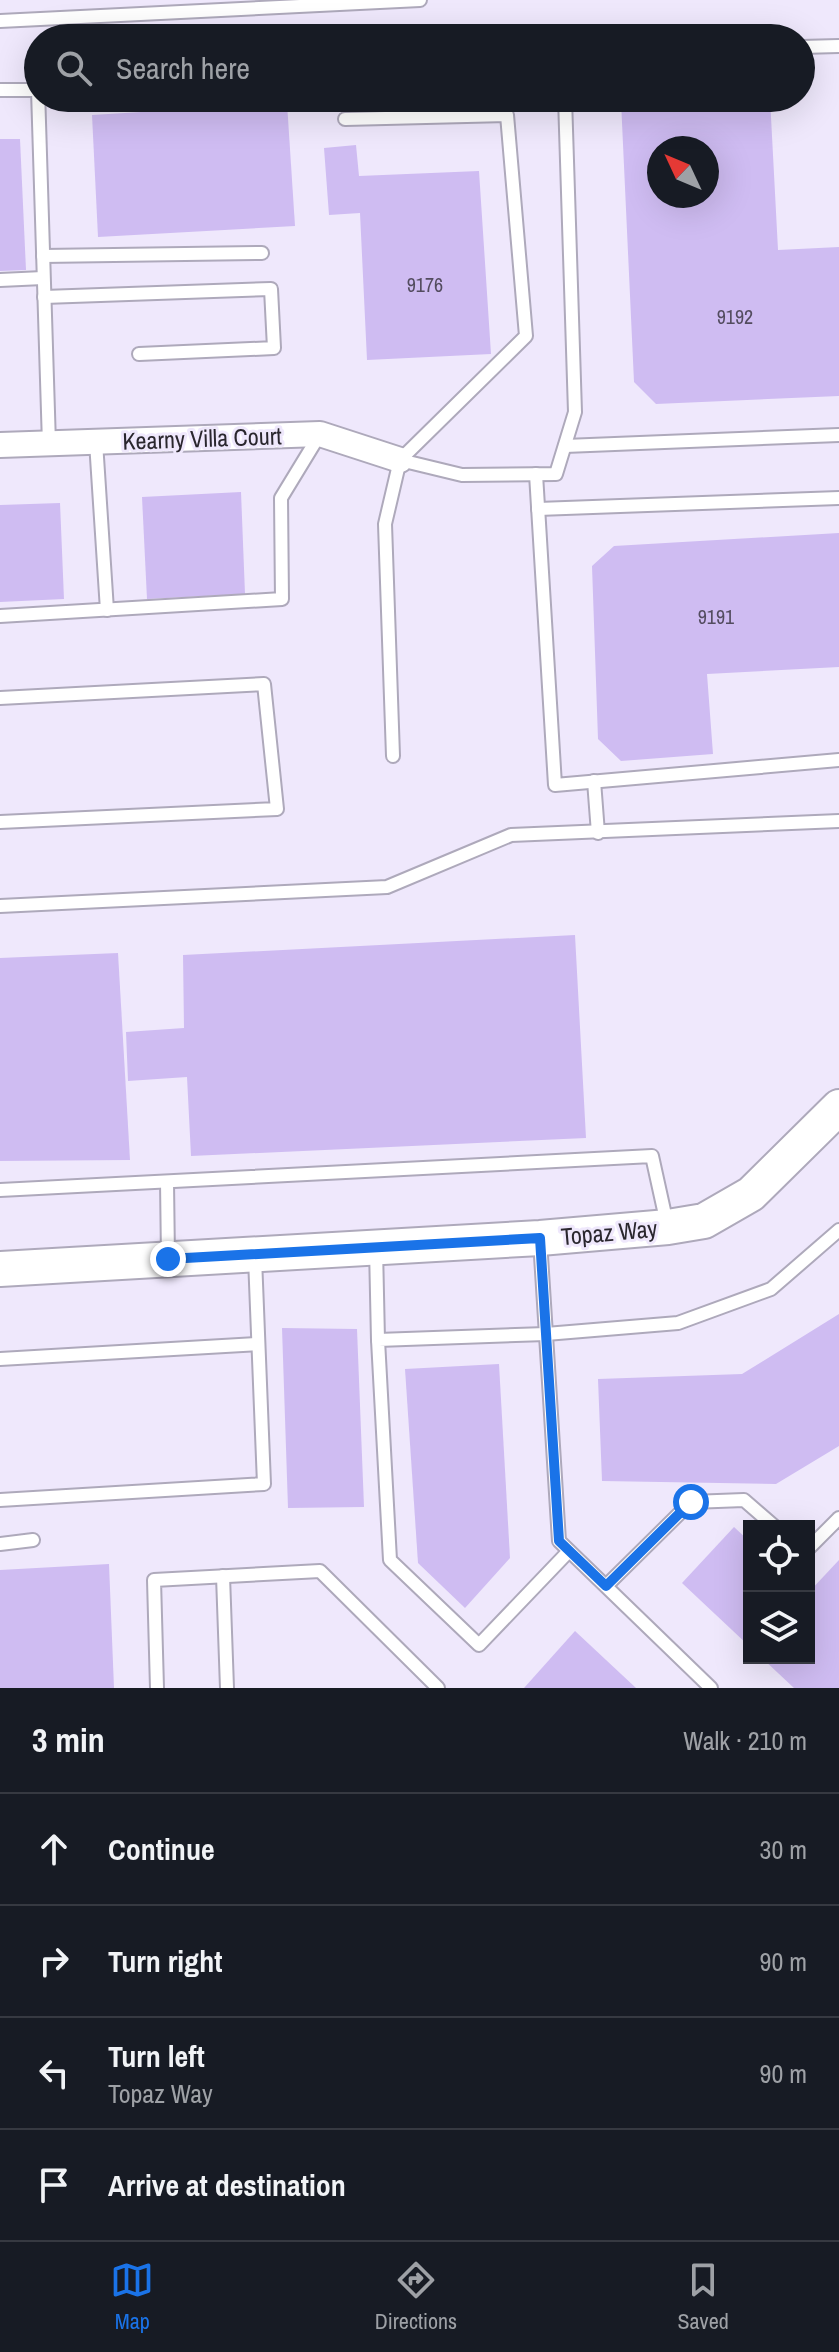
<!DOCTYPE html>
<meta charset="utf-8">
<style>
:root{--surface:#171b24;--page:#20242c;--text:#f1f3f6;--muted:#9ea1a6;--line:#363941;--accent:#1a73e8}
body{margin:0;font-family:"Archivo Narrow",sans-serif;background:var(--page);color:var(--text)}
.controls{position:absolute;right:24px;bottom:24px;display:grid;overflow:hidden;border-radius:0px;box-shadow:0 8px 32px #0002}
.controls button{width:72px;height:72px;display:grid;place-items:center;padding:0;border:0;border-bottom:2px solid var(--line);background:var(--surface);color:var(--text);font:40px sans-serif}
.compass{position:absolute;left:647px;top:136px;width:72px;height:72px;border-radius:50%;background:var(--surface);box-shadow:0 8px 32px #0002;rotate:314deg}
.stop{position:absolute;width:24px;height:24px;margin:-18px;border:6px solid #1a73e8;border-radius:50%;background:#fff}
.stop.end{background:#1a73e8;border-color:#fff;box-shadow:0 2px 8px #0008}
.list{margin:0;padding:0;list-style:none}
h2{display:flex;justify-content:space-between;align-items:center;height:104px;margin:0;padding:0 32px;font-size:34px}
h2 small{font-size:26px;font-weight:400;color:var(--muted)}
.list li{display:grid;grid-template-columns:52px 1fr auto;gap:24px;align-items:center;box-sizing:border-box;height:112px;padding:0 32px;border-top:2px solid var(--line)}
.list b{display:block;font-size:30px;white-space:nowrap}
.list p{margin:0;font-size:26px;white-space:nowrap;color:var(--muted)}
.list em{font-size:26px;font-style:normal;color:var(--muted)}
.icon{flex:none;width:44px;height:44px;fill:none;stroke:currentColor;stroke-width:2;stroke-linecap:round;stroke-linejoin:round}
.map{position:relative;flex:none;width:839px;height:1688px;overflow:hidden}
.search{position:absolute;background:var(--surface);box-shadow:0 8px 32px #0002;left:24px;right:24px;top:24px;height:88px;display:flex;align-items:center;gap:20px;box-sizing:border-box;padding:0 28px;border-radius:44px;color:var(--muted);font-size:30px}
.sheet{height:552px;background:var(--surface)}
nav{display:flex;justify-content:space-around;align-items:center;box-sizing:border-box;height:112px;border-top:2px solid var(--line);background:var(--surface);font-size:22px;color:var(--muted)}
nav a{display:grid;justify-items:center;gap:4px}
nav .on{color:var(--accent)}
.map>svg:first-child{display:block}
.building{fill:#cfbcf2;fill-rule:evenodd}
.lines{fill:none;stroke-linecap:round;stroke-linejoin:round}
.lane-casing{stroke:#aea9bb;stroke-width:16}
.street-casing{stroke:#aea9bb;stroke-width:28}
.secondary-casing{stroke:#aea9bb;stroke-width:38}
.lane{stroke:#fff;stroke-width:12}
.street{stroke:#fff;stroke-width:24}
.secondary{stroke:#fff;stroke-width:34}
.route{stroke:#1a73e8;stroke-width:10}
.labels{text-anchor:middle;dominant-baseline:central;stroke-width:6;stroke-linejoin:round;paint-order:stroke}
.number-label{font-size:20px;fill:#534c5f}
.street-label{font-size:24px;fill:#2a272e;stroke:#efe8fc}
</style>
<div class="map">
<svg width="839" height="1688" viewBox="0 0 839 1688">
<rect width="100%" height="100%" fill="#efe8fc"/>
<g class="building">
<path d="M 624,98 L 770,98 L 778,250 L 839,247 L 839,396 L 656,404 L 634,382 L 621,101 ZM 659,148 L 707,148 L 707,196 L 659,196 Z"/>
<polygon points="287,103 295,226 98,237 92,115"/>
<polygon points="0,139 20,139 26,270 0,271"/>
<polygon points="356,145 359,176 479,171 491,354 367,360 360,213 329,215 324,148"/>
<polygon points="241,492 245,594 147,599 142,497"/>
<polygon points="60,503 64,599 0,602 0,505"/>
<polygon points="839,533 839,667 707,674 713,754 621,761 598,739 592,566 614,546"/>
<polygon points="575,935 586,1138 191,1156 187,1077 128,1081 126,1032 184,1028 183,955"/>
<polygon points="118,953 130,1160 0,1161 0,958"/>
<polygon points="839,1314 839,1446 776,1484 602,1481 598,1379 742,1374"/>
<polygon points="282,1328 357,1329 364,1507 288,1508"/>
<polygon points="499,1364 510,1558 465,1608 418,1563 405,1369"/>
<polygon points="734,1527 749,1541 749,1646 682,1583"/>
<polygon points="839,1560 839,1688 794,1688 762,1658 809,1658 809,1592"/>
<polygon points="109,1564 114,1688 0,1688 0,1570"/>
<polygon points="575,1631 636,1688 524,1688"/>
</g>
<g class="lines">
<g class="lane-casing">
<g id="lane">
<polyline points="0,21 420,0"/>
<polyline points="801,47 839,46"/>
<polyline points="0,90 38,90"/>
<polyline points="38,90 49,444"/>
<polyline points="345,119 507,115 526,336 400,460 385,524 393,756"/>
<polyline points="43,256 262,253"/>
<polyline points="0,280 43,278"/>
<polyline points="44,297 271,289 274,348 139,354"/>
<polyline points="96,442 107,610"/>
<polyline points="565,446 839,435"/>
<polyline points="400,460 462,475 556,474 575,412 565,98"/>
<polyline points="536,474 555,785 839,760"/>
<polyline points="538,509 839,498"/>
<polyline points="0,616 282,599 281,498 320,434"/>
<polyline points="0,698 264,684 277,809 0,822"/>
<polyline points="594,781 598,833"/>
<polyline points="0,906 387,887 511,835 839,821"/>
<polyline points="167,1182 168,1258"/>
<polyline points="0,1190 652,1156 667,1224"/>
<polyline points="540,1240 559,1541 711,1688"/>
<polyline points="376,1248 378,1340"/>
<polyline points="0,1359 258,1344"/>
<polyline points="0,1500 264,1484 255,1258"/>
<polyline points="0,1544 33,1540"/>
<polyline points="809,1548 839,1518"/>
<polyline points="569,1551 479,1645 390,1560 378,1340 546,1334 678,1323 771,1289 839,1230"/>
<polyline points="223,1576 227,1688"/>
<polyline points="606,1586 691,1502 744,1500 774,1526"/>
<polyline points="157,1688 154,1580 320,1571 438,1688"/>
</g>
</g>
<g class="street-casing">
<polyline id="street" points="0,445 320,434 400,460"/>
</g>
<g class="secondary-casing">
<polyline id="secondary" points="0,1269 540,1238 668,1227 704,1221 751,1194 839,1107"/>
</g>
<use href="#lane" class="lane"/>
<use href="#street" class="street"/>
<use href="#secondary" class="secondary"/>
</g>
<g class="lines">
<polyline class="route" points="168,1259 540,1238 559,1541 606,1586 691,1502"/>
</g>
<g class="labels">
<g class="number-label">
<text x="425" y="284">9176</text>
<text x="735" y="316">9192</text>
<text x="716" y="616">9191</text>
</g>
<g class="street-label">
<text transform="translate(202 438) rotate(-2)">Kearny Villa Court</text>
<text transform="translate(609 1232) rotate(-5)">Topaz Way</text>
</g>
</g>
</svg>
<div class="controls">
<button><svg class="icon" aria-label="locate" viewBox="0 0 24 24"><circle cx="12" cy="12" r="6"/><path d="M12 2v4M12 18v4M2 12h4M18 12h4"/></svg></button>
<button><svg class="icon" aria-label="layers" viewBox="0 0 24 24"><path d="M12 4l9 5-9 5-9-5zM3 14l9 5 9-5"/></svg></button>
</div>
<svg class="compass" viewBox="-18 -18 36 36"><path d="M0-13l5 13h-10z" fill="#e53935"/><path d="M0 13l5-13h-10z" fill="#9ea1a6"/></svg>
<div class="stop" style="left:691px;top:1502px"></div>
<div class="stop end" style="left:168px;top:1259px"></div>
<div class="search"><svg class="icon" aria-label="search" viewBox="0 0 24 24"><circle cx="10" cy="10" r="6"/><path d="M15 15l6 6"/></svg>Search here</div>
</div>
<section class="sheet">
<h2>3 min<small>Walk · 210 m</small></h2>
<ul class="list">
<li><svg class="icon" aria-label="ahead" viewBox="0 0 24 24"><path d="M12 20V5M6 11l6-6 6 6"/></svg><div><b>Continue</b></div><em>30 m</em></li>
<li><svg class="icon" aria-label="right" viewBox="0 0 24 24"><path d="M7 20v-9h11M14 6l5 5-5 5"/></svg><div><b>Turn right</b></div><em>90 m</em></li>
<li><svg class="icon" aria-label="left" viewBox="0 0 24 24"><path d="M17 20v-9H6M10 6l-5 5 5 5"/></svg><div><b>Turn left</b><p>Topaz Way</p></div><em>90 m</em></li>
<li><svg class="icon" aria-label="arrive" viewBox="0 0 24 24"><path d="M6 21V4h12l-3 4 3 4H6"/></svg><div><b>Arrive at destination</b></div></li>
</ul>
</section>
<nav>
<a class="on"><svg class="icon" aria-label="map" viewBox="0 0 24 24"><path d="M3 6l6-2 6 2 6-2v14l-6 2-6-2-6 2zM9 4v14M15 6v14"/></svg>Map</a>
<a><svg class="icon" aria-label="directions" viewBox="0 0 24 24"><path d="M12 3l9 9-9 9-9-9zM9 14v-3h6M13 9l2 2-2 2"/></svg>Directions</a>
<a><svg class="icon" aria-label="saved" viewBox="0 0 24 24"><path d="M7 4h10v16l-5-4-5 4z"/></svg>Saved</a>
</nav>
